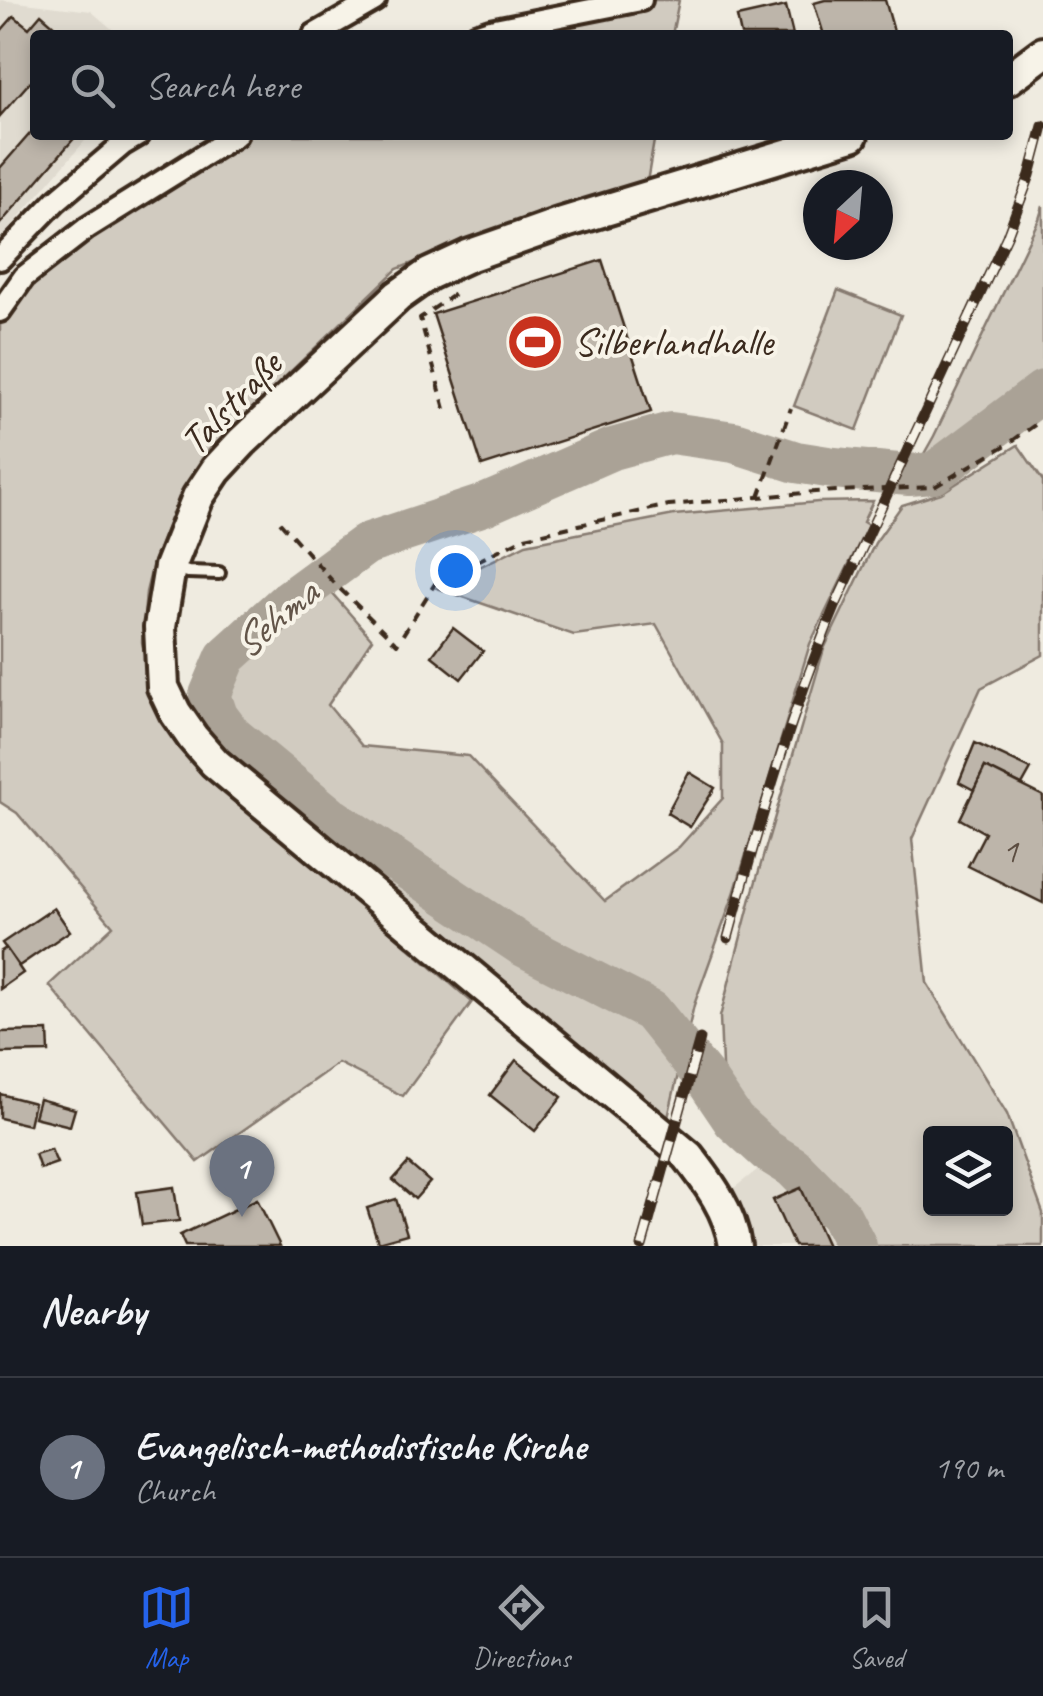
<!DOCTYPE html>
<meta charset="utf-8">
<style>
:root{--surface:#171b24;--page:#20242c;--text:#f1f3f6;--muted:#9ea1a6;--line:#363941;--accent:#2563eb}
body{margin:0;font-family:Caveat,sans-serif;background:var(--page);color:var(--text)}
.controls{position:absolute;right:30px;bottom:30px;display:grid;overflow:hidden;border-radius:10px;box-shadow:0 5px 15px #0003}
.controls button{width:90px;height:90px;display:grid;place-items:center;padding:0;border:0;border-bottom:2px solid var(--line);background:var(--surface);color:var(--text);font:50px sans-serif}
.compass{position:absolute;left:803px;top:170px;width:90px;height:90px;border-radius:50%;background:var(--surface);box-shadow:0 5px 15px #0003;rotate:206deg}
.you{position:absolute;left:455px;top:570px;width:35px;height:35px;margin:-25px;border:8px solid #fff;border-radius:50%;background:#1a73e8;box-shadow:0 0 0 15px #1a73e833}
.badge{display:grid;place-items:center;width:65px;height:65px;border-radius:50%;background:var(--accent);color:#fff;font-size:32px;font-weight:700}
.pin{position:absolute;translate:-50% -82px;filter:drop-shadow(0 2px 5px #0008)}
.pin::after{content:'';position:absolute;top:52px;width:35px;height:30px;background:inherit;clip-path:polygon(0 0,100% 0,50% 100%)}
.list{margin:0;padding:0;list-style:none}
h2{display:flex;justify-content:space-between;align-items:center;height:130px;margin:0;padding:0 40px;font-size:42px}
h2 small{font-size:32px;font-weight:400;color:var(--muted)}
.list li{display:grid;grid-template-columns:65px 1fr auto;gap:30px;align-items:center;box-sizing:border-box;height:180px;padding:0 40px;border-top:2px solid var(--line)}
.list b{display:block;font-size:38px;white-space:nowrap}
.list p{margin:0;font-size:32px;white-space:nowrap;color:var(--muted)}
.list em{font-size:32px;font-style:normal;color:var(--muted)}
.icon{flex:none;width:55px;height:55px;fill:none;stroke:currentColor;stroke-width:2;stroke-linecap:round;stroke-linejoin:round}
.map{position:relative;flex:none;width:1043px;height:1246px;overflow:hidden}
.search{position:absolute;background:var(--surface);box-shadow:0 5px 15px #0003;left:30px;right:30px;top:30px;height:110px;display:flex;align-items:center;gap:25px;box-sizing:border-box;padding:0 35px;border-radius:10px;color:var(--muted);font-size:38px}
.sheet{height:310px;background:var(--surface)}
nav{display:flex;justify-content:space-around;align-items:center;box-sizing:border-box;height:140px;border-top:2px solid var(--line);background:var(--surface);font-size:28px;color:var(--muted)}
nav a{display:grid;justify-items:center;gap:5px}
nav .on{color:var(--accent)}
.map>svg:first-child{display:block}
.built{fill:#e0dbd0}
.green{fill:#d1cbc0;stroke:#867a6f;stroke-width:2.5;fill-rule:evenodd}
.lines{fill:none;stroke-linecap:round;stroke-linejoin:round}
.river{stroke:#aaa296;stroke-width:42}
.building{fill:#bdb5aa;stroke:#3b2a1e;stroke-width:2.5}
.service-casing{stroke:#3b2a1e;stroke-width:18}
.minor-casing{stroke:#3b2a1e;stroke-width:28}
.primary-casing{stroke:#3b2a1e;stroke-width:38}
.path{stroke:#3b2a1e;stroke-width:4;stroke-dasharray:10 8;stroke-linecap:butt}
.service{stroke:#f7f3e8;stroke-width:10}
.minor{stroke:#f7f3e8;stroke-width:20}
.primary{stroke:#f7f3e8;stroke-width:30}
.rail-casing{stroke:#3b2a1e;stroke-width:11}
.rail{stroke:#f7f3e8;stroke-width:8;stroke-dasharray:22;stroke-linecap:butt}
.labels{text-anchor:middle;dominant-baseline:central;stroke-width:8;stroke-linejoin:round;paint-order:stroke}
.number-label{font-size:35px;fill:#5c4d41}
.poi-label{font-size:40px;fill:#3b2a1e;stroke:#f7f3e8;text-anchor:start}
.street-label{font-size:40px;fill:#3b2a1e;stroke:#f7f3e8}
.water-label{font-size:42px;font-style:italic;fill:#625448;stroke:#f7f3e8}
</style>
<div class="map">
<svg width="1043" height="1246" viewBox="0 0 1043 1246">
<rect width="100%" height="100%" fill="#efebe0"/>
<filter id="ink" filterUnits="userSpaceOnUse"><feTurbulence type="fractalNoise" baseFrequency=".01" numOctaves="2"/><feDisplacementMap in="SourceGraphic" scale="20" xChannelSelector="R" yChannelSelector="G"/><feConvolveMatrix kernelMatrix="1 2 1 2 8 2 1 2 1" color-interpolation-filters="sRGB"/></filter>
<g filter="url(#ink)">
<g class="built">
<polygon points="0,0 91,11 119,35 35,35 35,135 90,135 0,239"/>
<polygon points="770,1160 794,1175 833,1222 846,1246 753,1246 734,1188"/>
</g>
<g class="green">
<polygon points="641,0 679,0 672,35 475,35"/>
<polygon points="236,135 655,135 647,182 559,207 397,269 209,450 173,511 154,560 146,592 142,642 151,686 204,767 286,842 472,1002 403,1096 338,1063 198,1162 49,985 113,926 17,813 0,802 0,311 24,277"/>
<polygon points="1043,206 1043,377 931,467 916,468 934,436 1039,219"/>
<polygon points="838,290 901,315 857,430 794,406"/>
<path d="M 1018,445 L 1043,481 L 1043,655 L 981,688 L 912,839 L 927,983 L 1007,1114 L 1043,1213 L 1043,1246 L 862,1246 L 842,1210 L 800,1165 L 723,1090 L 720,1017 L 751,898 L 824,649 L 875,543 L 902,505 L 941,493 ZM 930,1134 L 1006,1134 L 1006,1208 L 930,1208 Z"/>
<polygon points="873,501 863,522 868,525 810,644 734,894 694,1005 667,1122 639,1092 490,976 305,822 224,745 216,728 219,705 216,672 323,583 372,639 328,705 362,746 468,756 605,901 679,847 723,798 723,744 656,624 574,635 437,588 526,544 674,515 818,502"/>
</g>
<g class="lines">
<polyline class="river" points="856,1246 840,1215 793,1167 767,1151 734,1121 705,1078 651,1011 522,945 330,817 232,736 217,716 210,695 226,657 287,602 366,544 484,505 612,449 671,433 734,442 796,462 834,468 909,475 934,473 1043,391"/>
</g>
<g class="building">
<polygon points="825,0 885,0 895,35 824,35 814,3"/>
<polygon points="786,6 793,35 741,35 737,17"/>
<polygon points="41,14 65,35 35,35 35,86 30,82 0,116 0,32 14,16 29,28"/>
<polygon points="35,128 35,135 77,135 0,224 0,168"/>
<polygon points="602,260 651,412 482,466 433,314"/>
<polygon points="453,628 483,651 461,679 432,656"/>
<polygon points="975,743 1031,769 1022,785 985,767 974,790 959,782"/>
<polygon points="985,767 1043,796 1043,903 968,866 985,833 960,819"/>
<polygon points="689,772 715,788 690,827 667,813"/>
<polygon points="54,908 70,931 19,966 2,943"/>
<polygon points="6,948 23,973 0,989 0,952"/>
<polygon points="48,1031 49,1052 0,1053 0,1032"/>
<polygon points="516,1060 562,1097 535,1131 490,1095"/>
<polygon points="0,1094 34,1103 29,1125 0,1118"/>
<polygon points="39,1099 75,1109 70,1126 34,1117"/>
<polygon points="51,1149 57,1163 40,1169 35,1154"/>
<polygon points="408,1163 430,1182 415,1199 393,1180"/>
<polygon points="174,1187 179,1221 142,1225 137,1192"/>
<polygon points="801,1188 827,1246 794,1246 773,1200"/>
<polygon points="257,1199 280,1246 185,1246 180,1235"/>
<polygon points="396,1199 407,1234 378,1242 367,1208"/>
</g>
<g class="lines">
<g class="service-casing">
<polyline id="service" points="175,568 188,572 219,573"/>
</g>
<g class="minor-casing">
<g id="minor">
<polyline points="314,35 375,0"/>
<polyline points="475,35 490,30 641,0"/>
<polyline points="0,259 56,201 122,145 139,135"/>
<polyline points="0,311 24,277 87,228 236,135"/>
</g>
</g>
<g class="primary-casing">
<g id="primary">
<polyline points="1008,79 1043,53"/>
<path d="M 735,1246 C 730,1211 709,1183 688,1156 L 215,763 L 193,738 L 175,712 L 163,687 L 160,627 L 170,567 L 198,497 L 216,470 L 242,442 L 398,296 L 429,274 L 468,256 L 559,224 L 852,135"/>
</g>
</g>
<g class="path">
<polyline points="445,409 420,318 456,293"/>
<polyline points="759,497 791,408"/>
<polyline points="280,522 336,585 397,644 436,582 525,537 669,505 815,492 934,487 1008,444 1043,419"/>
</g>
<use href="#service" class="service"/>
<use href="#minor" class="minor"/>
<use href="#primary" class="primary"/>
<g class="rail-casing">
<g id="rail">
<path d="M 728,938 C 759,824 791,711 837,602 L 1007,236 L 1030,175 L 1043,126"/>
<polyline points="642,1246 700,1039"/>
</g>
</g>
<use href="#rail" class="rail"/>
</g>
</g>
<defs>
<g id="stadium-disc" transform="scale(2.875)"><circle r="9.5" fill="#c8321e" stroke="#f7f3e8"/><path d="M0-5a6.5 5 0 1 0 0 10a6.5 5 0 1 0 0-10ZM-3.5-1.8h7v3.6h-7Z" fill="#fff"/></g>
</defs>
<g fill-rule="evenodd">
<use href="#stadium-disc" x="535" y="342"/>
</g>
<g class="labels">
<g class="number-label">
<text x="1010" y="850">1</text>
</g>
<g class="poi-label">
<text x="574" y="342">Silberlandhalle</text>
</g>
<g class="street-label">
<text transform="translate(231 403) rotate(-46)">Talstraße</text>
</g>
<g class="water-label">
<text transform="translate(275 619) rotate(-40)">Sehma</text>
</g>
</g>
</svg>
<div class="controls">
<button><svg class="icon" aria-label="layers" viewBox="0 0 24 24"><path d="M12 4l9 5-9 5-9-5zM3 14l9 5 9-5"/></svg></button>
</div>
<svg class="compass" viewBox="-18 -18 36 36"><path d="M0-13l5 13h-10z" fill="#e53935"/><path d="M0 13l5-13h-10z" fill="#9ea1a6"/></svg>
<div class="you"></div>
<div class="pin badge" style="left:242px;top:1217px;background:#6b7280">1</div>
<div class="search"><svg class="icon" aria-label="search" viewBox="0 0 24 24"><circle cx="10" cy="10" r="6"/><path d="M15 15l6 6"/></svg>Search here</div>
</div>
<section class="sheet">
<h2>Nearby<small></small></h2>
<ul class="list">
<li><span class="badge" style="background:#6b7280">1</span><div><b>Evangelisch-methodistische Kirche</b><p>Church</p></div><em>190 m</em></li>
</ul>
</section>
<nav>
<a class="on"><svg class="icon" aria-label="map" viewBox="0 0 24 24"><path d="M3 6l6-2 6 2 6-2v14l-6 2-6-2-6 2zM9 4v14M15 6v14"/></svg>Map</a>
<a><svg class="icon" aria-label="directions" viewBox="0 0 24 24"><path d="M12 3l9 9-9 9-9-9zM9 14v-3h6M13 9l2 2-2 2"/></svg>Directions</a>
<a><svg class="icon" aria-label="saved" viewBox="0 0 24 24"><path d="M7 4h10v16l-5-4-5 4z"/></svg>Saved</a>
</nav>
